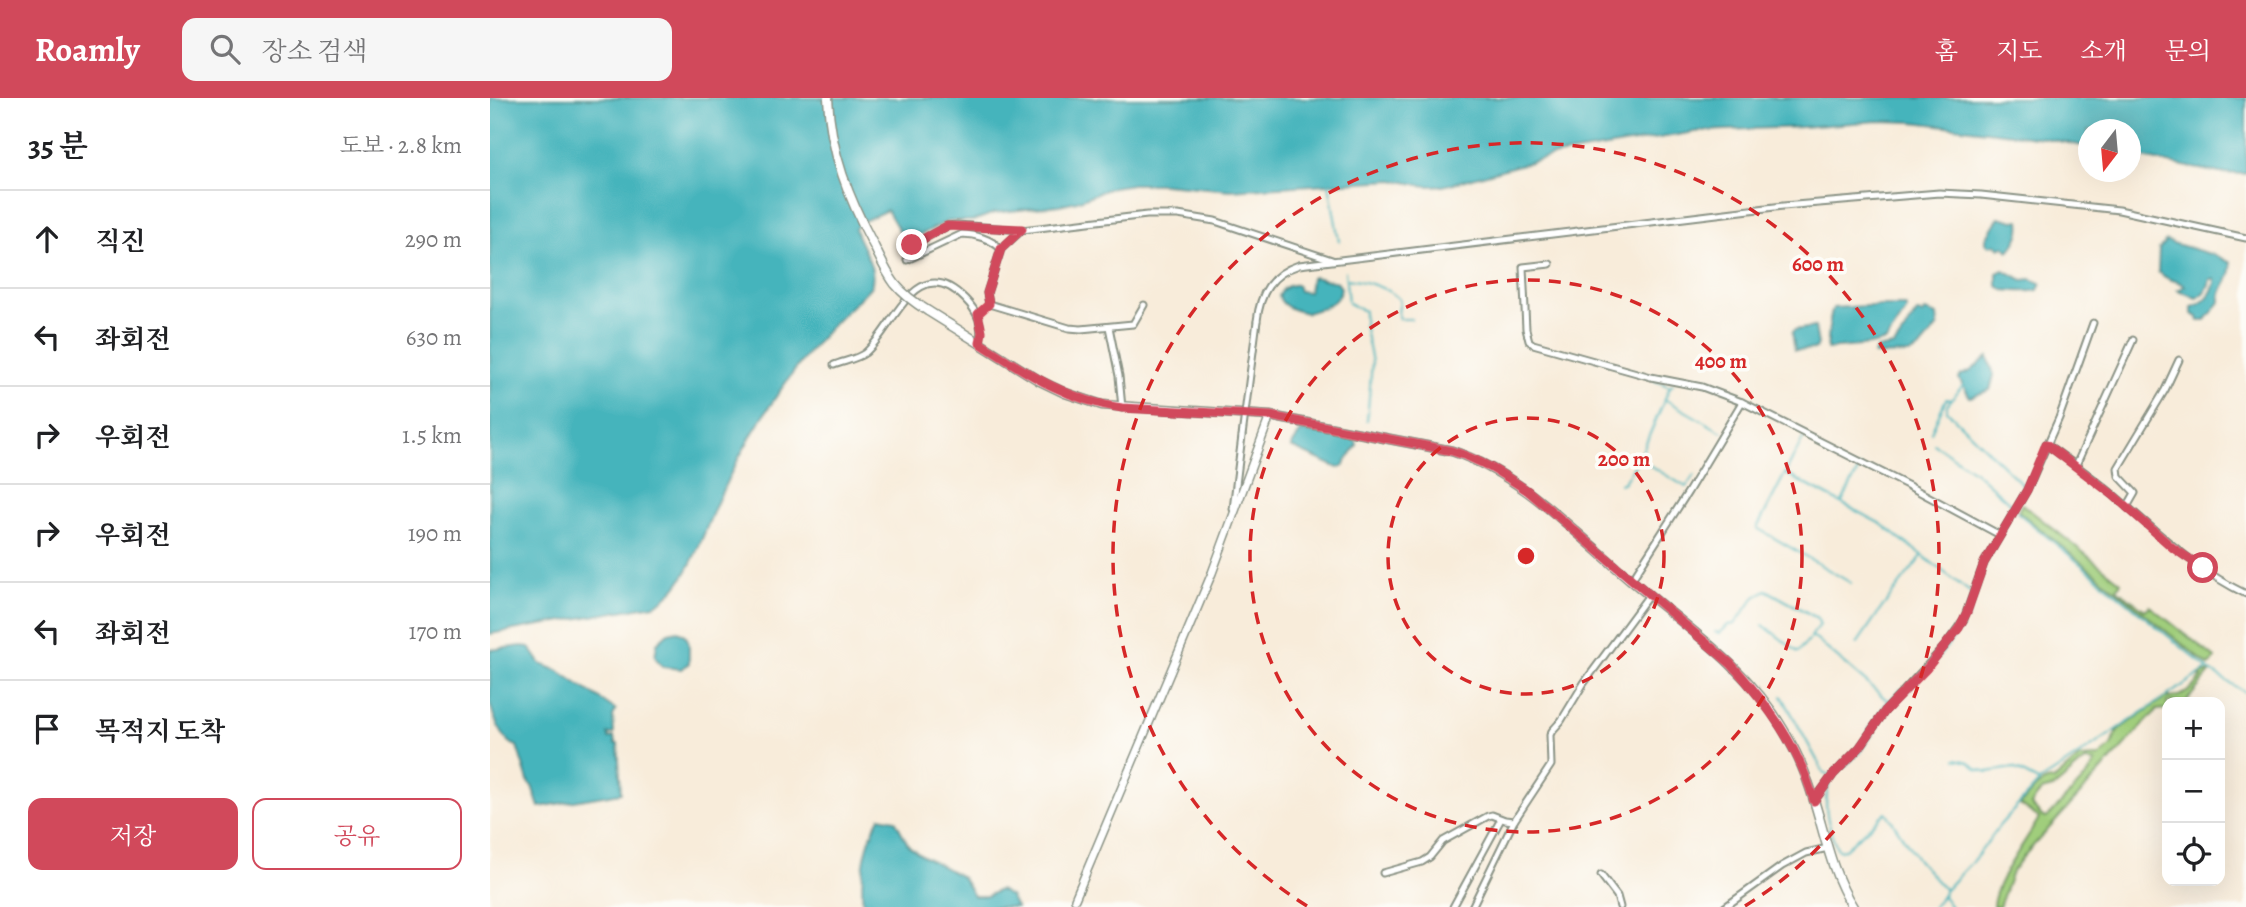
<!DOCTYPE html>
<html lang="ko">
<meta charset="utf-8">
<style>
:root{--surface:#fff;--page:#f6f6f6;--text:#202124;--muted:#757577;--line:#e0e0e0;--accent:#d1495b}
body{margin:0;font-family:Alegreya,"Noto Serif KR",serif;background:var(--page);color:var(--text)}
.controls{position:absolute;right:21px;bottom:21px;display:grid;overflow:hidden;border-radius:14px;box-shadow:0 7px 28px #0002}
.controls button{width:63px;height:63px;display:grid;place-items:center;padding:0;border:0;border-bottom:2px solid var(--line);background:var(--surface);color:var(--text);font:35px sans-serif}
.compass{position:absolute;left:1588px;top:21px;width:63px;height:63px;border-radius:50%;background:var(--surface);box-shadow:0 7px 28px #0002;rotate:196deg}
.stop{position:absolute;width:21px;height:21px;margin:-16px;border:5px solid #d1495b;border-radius:50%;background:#fff}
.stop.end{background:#d1495b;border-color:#fff;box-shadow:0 2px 7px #0008}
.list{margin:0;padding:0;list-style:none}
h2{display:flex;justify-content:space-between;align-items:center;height:91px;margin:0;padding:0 28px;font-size:30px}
h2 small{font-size:23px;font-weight:400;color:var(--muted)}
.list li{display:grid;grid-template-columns:46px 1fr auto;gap:21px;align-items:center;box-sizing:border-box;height:98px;padding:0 28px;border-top:2px solid var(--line)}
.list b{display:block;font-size:26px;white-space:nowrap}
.list em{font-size:23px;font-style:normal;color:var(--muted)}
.actions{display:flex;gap:14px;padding:21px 28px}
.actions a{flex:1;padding:16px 0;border:2px solid var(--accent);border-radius:14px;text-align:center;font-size:24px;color:var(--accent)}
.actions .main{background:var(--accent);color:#fff}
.icon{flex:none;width:38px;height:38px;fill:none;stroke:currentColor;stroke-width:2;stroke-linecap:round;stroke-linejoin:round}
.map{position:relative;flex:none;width:1756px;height:809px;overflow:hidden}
header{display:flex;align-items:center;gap:42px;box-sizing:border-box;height:98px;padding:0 35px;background:var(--accent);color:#fff}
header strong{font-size:33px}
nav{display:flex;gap:38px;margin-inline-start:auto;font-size:24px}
.search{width:490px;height:63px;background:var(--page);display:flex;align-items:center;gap:18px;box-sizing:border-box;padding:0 24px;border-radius:14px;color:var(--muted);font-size:26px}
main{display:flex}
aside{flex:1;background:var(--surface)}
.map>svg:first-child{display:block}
.green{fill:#a0ce7b;stroke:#608658;stroke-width:2;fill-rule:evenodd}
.water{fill:#44b4bc;stroke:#327878;stroke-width:2}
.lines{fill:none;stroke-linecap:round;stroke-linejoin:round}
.stream{stroke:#44b4bc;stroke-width:2}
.street-casing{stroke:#8c9487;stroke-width:9}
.secondary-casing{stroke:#8c9487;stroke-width:10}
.primary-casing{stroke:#8c9487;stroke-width:11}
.street{stroke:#fff;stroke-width:5}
.secondary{stroke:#fff;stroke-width:7}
.primary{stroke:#fff;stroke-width:8}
.street-bridge-casing{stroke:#8c9487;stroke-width:9;stroke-linecap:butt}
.primary-bridge-casing{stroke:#8c9487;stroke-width:11;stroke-linecap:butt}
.street-bridge{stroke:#fff;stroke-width:5}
.primary-bridge{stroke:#fff;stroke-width:8}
.route{stroke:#d1495b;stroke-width:9}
.ring{fill:none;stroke:#d62828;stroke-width:3.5;stroke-dasharray:12 9}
.centre{fill:#d62828;stroke:#fdfcf7;stroke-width:3.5}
.ring-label{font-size:21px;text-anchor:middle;font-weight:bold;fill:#d62828;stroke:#fdfcf7;stroke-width:7;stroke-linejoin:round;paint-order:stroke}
</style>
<header>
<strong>Roamly</strong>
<div class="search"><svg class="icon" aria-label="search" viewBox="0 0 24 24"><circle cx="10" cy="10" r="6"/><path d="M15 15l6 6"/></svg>장소 검색</div>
<nav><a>홈</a><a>지도</a><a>소개</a><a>문의</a></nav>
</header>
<main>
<aside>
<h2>35 분<small>도보 · 2.8 km</small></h2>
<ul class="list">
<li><svg class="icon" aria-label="ahead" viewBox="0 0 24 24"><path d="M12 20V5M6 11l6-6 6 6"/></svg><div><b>직진</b></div><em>290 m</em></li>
<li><svg class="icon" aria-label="left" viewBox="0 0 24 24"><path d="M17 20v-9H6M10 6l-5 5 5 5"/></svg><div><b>좌회전</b></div><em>630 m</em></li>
<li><svg class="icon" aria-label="right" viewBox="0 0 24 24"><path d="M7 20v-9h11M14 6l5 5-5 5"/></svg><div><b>우회전</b></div><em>1.5 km</em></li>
<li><svg class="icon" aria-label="right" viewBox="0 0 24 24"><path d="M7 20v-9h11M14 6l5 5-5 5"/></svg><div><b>우회전</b></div><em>190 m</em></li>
<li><svg class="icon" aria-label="left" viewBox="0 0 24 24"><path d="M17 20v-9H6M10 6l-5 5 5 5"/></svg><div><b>좌회전</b></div><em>170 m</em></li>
<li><svg class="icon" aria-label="arrive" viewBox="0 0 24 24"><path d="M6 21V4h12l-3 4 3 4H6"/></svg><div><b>목적지 도착</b></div></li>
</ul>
<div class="actions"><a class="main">저장</a><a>공유</a></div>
</aside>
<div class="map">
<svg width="1756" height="809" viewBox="0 0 1756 809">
<rect width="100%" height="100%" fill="#fdfcf7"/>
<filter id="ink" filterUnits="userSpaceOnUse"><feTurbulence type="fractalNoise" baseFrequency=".0143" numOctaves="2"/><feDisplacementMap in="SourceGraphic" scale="14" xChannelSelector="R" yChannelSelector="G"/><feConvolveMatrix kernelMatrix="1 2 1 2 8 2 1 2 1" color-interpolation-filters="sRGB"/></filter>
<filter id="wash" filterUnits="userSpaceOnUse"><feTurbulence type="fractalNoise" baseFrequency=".00686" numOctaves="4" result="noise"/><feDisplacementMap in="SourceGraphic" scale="28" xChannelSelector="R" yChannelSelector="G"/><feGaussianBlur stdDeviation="1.57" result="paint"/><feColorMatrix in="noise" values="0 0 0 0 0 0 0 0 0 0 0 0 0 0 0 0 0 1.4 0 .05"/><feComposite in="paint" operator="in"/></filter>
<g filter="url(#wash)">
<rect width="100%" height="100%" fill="#f8ecda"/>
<g class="green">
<polygon points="1532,406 1631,484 1627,491 1655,512 1660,508 1725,560 1719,568 1528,413"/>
<path d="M 1715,574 L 1720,575 L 1696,604 L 1677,604 L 1677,611 L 1667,612 L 1532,760 L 1522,774 L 1509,809 L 1503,809 C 1503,786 1537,742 1549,720 L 1530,707 C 1541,696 1548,682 1564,682 L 1589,660 L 1609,659 L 1621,648 L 1628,632 L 1679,597 L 1678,600 C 1694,599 1701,592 1712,579 L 1709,578 ZM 1595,663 L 1605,664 L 1598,677 L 1557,720 L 1553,719 L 1541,707 L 1551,693 L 1563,690 Z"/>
</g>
<g class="water">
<path d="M 0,0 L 1756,0 L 1756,76 L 1730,75 L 1641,58 L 1640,32 L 1598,32 L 1598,49 L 1554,40 L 1423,24 L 1388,23 L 1312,29 L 1211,33 L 1062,58 L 953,88 L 937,88 L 903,82 L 740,92 L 673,86 L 643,86 L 623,89 L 587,103 L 569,107 L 504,115 L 483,123 L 458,123 L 418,143 L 414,141 L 397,112 L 369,125 L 365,131 C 370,149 388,168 381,188 C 367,204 350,218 336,234 C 294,281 255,342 229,400 C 214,432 198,492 164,507 L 0,536 Z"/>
<path d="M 1509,119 L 1524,123 L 1530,122 C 1532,135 1527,143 1519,153 L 1514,148 L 1510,150 L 1506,146 L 1499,148 L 1496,145 L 1496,140 Z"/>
<path d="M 1676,143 L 1727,158 L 1741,165 C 1744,180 1728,190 1730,204 L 1715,223 L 1709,223 L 1708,219 L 1702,216 L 1702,209 C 1714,206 1725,193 1725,181 L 1720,181 C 1719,190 1714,198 1706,200 L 1688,192 L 1695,188 C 1689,182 1686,184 1679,181 C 1676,180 1671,176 1668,174 L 1669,151 Z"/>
<path d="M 1513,172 L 1533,182 L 1541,181 L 1551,185 L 1548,192 C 1540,194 1523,193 1513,192 L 1507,187 L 1507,175 Z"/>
<path d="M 823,179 L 847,184 L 851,190 C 849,206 831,211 816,215 C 806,212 792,210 789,198 C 792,191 798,186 807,187 L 809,193 L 819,194 L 821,180 Z"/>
<path d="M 1377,208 L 1415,208 L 1417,212 L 1396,243 L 1380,247 L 1337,251 C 1339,237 1338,224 1343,210 Z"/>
<polygon points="1435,213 1447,217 1448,228 1429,251 1419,256 1384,257 1386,251 1404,248 1427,215 1432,216"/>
<polygon points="1325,229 1328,247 1326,251 1305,252 1302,234 1304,232"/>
<polygon points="1498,259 1504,277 1500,292 1480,299 1469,281 1471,277 1479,274"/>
<polygon points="811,333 860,341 866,343 867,347 853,368 848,370 801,349"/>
<path d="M 188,533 C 203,539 198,551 199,565 L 191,571 L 173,569 L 165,559 L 167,545 L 178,535 Z"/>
<path d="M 32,548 L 39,549 L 51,566 L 69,573 L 126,612 L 123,618 L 124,636 L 118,636 L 119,640 L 124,639 L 125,646 L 128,646 L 131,695 L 49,709 L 42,688 L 39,686 L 27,648 C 13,645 2,617 0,603 C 0,587 0,568 0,552 Z"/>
<path d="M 390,719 L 405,722 L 419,748 L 433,758 L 472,779 L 484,798 L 497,798 L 509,792 L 520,798 L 526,809 L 373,809 C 370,777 374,747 390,719 Z"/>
</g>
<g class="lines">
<g class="stream">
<polyline points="839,86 849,143"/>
<path d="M 855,173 L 858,205 L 874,213 C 872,229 880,248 882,265 L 877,323"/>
<path d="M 856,181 C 874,183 897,189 910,202 L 908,215 L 910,221 L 921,221"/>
<polyline points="1164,282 1180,289 1183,286"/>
<polyline points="1473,287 1457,307 1457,313 1535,389"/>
<polyline points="1180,289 1149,361 1196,389 1205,377"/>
<polyline points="1176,302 1232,334"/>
<polyline points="1441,334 1456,301 1460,301"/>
<polyline points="1314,339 1267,430 1361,485"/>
<polyline points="1444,346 1484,373 1523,408"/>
<polyline points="1296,376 1391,426 1480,494"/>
<polyline points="1130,386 1134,384 1146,365"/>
<polyline points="1352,404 1370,369"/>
<polyline points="1527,414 1717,570"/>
<polyline points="1511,427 1535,389"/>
<polyline points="1497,456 1529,400"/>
<polyline points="1477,521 1489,487"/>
<polyline points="1273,527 1308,554 1322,538 1398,603"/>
<polyline points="1225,534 1230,535 1238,527 1245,526 1264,500 1276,492 1327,520 1330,527 1322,537"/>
<polyline points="1367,546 1391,511 1432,458"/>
<polyline points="1440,570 1472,529"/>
<polyline points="1414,597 1436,573"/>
<polyline points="1292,598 1334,675 1340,677"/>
<polyline points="1378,633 1394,608 1411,591"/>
<polyline points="1466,661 1479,664 1487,671 1498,674 1523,670 1548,683"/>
<polyline points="1354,669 1369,655 1384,634"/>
<path d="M 1339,687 C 1332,707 1339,733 1348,752 L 1355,751 L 1396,714 L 1428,762 L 1455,792 L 1488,757 L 1510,727 L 1549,684 L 1717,571 L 1756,595"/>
<polyline points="1454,793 1453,798 1461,809"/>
<polyline points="1443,809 1453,797"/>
</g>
</g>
</g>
<g filter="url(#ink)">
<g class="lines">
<g class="street-casing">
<g id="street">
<polyline points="532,132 511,151 497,195 499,206 579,230 591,231 643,226 654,207"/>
<polyline points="422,147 457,128 467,127 532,132 657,117 688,117 725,123 842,162"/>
<path d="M 417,162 L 472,136 C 485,136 501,141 511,151"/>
<polyline points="1060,166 1033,169 1036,231 1039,243 1043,246 1161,279 1212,289 1252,304 1417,387 1510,437"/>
<path d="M 767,223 C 770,195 781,176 809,167 L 1293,108 L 1449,95 L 1491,97 L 1629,112 L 1756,140"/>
<polyline points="619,229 629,278 632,310"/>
<path d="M 344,267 C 354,263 367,261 375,255 C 404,231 426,151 475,201 C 488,214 493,226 490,245"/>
<path d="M 1556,346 C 1580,363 1604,380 1626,399 C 1667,434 1706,472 1756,496"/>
<polyline points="1586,367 1643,242"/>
<polyline points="1637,409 1645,395 1629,378 1628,370 1675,292 1689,262"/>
<polyline points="743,411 752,338"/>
<polyline points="1141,483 1198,394 1252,304"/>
<polyline points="1324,703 1343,677 1370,649 1395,613 1455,548 1474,521 1494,465 1537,392 1569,320 1603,225"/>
<polyline points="893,775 932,764 940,759 953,743 998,718 1002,717 1015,722 1024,723 1061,667 1060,637 1062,633 1071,623 1094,585 1159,497"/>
<polyline points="1111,777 1127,798 1130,809"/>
<polyline points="963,809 1011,721"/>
<polyline points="982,809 1024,723"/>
<polyline points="1235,809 1292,768 1316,755 1338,750"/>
</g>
</g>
<g class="secondary-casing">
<polyline id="secondary" points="585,801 722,475 780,318"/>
</g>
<g class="primary-casing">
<path id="primary" d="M 438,213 L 550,283 L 575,295 L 612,307 L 780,318 L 962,353 C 1033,377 1085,435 1142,483 C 1195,528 1257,569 1293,631 C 1303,648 1312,666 1318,684 C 1333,725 1339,772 1363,809"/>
</g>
<use href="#street" class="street"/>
<use href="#secondary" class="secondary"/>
<use href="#primary" class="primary"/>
<g class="street-bridge-casing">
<polyline id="street-bridge" points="752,338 767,223"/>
</g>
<g class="primary-bridge-casing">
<path id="primary-bridge" d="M 338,0 C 340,54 359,101 384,148 C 390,160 396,174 405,186 C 414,197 425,205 438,213"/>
</g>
<use href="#street-bridge" class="street-bridge"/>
<use href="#primary-bridge" class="primary-bridge"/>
</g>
</g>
<g class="lines" filter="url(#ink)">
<path class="route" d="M 422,147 L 457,128 L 532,131 L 511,151 L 497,195 L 499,206 L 488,216 L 492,234 L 490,245 C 535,274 577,303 632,310 L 780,318 L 962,353 C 991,362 1013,376 1038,393 L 1241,566 C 1278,607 1309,649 1324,703 L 1343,677 L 1370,649 L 1395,613 L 1437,570 L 1469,530 L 1477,514 L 1494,465 L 1537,392 L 1556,346 L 1623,397 L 1683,450 L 1713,470"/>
</g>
<g class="ring">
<circle cx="1036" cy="458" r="138"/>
<circle cx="1036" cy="458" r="276"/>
<path d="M817 808A413 413 0 1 1 1255 808"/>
</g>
<circle cx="1036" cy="458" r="10" class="centre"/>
<g class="ring-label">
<text x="1328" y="173">600 m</text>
<text x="1231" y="270">400 m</text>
<text x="1134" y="368">200 m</text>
</g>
</svg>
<div class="controls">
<button>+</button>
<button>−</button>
<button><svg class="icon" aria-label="locate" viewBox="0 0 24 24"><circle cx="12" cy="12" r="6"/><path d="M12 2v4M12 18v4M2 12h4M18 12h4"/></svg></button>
</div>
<svg class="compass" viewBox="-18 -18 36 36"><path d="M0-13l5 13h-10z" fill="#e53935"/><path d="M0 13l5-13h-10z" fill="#757577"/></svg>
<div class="stop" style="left:1713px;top:470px"></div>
<div class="stop end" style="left:422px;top:147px"></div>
</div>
</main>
